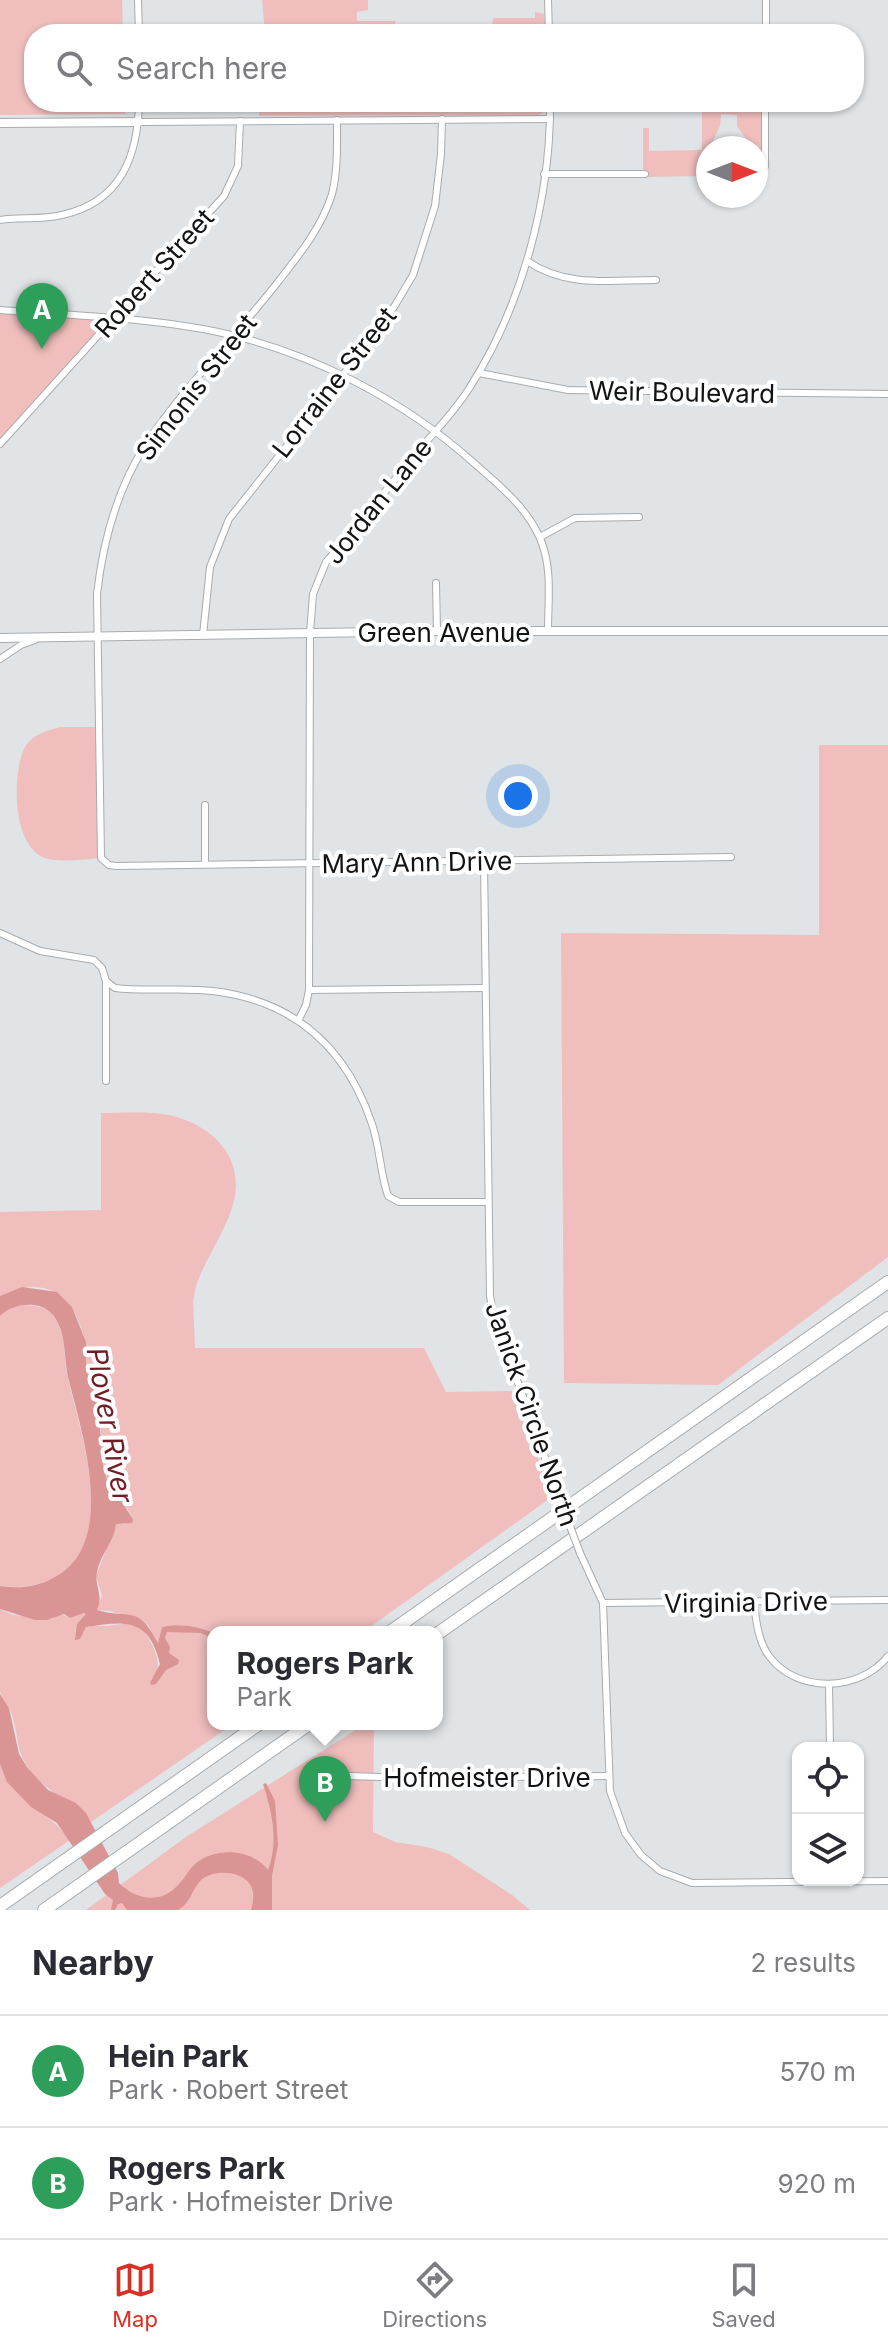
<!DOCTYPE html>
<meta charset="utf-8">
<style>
:root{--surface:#fff;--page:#f7f7f7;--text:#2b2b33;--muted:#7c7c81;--line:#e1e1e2;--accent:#d93025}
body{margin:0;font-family:Inter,sans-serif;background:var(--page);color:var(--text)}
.controls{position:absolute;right:24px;bottom:24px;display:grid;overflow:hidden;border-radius:16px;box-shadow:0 2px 6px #0004}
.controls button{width:72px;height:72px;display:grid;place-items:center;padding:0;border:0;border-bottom:2px solid var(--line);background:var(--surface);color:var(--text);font:40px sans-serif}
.compass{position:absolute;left:696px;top:136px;width:72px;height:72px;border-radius:50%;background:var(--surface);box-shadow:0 2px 6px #0004;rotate:90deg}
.you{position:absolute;left:518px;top:796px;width:28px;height:28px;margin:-20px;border:6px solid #fff;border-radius:50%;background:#1a73e8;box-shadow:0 0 0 12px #1a73e833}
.badge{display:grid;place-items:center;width:52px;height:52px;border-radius:50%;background:var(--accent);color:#fff;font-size:26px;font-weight:700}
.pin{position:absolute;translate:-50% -66px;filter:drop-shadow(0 2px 4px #0008)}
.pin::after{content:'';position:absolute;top:42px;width:28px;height:24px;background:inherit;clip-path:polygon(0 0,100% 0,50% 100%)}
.popup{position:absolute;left:207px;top:1626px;width:236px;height:104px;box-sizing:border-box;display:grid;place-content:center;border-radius:16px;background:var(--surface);filter:drop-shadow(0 2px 6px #0005);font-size:26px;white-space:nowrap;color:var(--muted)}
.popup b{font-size:30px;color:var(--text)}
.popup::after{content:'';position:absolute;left:50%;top:100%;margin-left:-16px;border:16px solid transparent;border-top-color:var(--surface)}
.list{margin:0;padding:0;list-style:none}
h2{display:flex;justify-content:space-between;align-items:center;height:104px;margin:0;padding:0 32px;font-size:34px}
h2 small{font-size:26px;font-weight:400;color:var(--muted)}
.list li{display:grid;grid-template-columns:52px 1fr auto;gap:24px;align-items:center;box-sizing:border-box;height:112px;padding:0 32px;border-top:2px solid var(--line)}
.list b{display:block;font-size:30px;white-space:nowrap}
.list p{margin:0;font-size:26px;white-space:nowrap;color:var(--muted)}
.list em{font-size:26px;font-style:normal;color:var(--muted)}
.icon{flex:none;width:44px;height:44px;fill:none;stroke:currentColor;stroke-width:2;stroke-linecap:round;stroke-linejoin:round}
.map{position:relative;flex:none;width:888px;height:1910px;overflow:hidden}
.search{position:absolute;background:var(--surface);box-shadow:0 2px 6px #0004;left:24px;right:24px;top:24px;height:88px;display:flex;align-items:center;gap:20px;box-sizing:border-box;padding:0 28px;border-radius:32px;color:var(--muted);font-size:30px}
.sheet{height:328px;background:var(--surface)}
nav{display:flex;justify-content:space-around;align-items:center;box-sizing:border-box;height:112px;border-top:2px solid var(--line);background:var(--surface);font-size:22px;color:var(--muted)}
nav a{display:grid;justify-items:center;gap:4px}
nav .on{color:var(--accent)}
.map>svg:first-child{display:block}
.green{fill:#efbebd}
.water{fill:#da9494}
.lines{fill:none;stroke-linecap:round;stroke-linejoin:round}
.minor-casing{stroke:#a8acaf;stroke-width:8}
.tertiary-casing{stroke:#a8acaf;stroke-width:10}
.motorway-casing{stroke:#a8acaf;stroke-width:14}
.minor{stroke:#fff;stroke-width:6}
.tertiary{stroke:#fff;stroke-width:8}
.motorway{stroke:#fff;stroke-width:12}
.minor-bridge-casing{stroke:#a8acaf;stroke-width:8;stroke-linecap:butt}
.minor-bridge{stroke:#fff;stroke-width:6}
.labels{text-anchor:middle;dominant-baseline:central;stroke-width:8;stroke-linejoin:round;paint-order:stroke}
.street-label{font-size:26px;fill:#121314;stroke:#fff}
.water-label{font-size:28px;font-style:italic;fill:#701d25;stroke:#fff}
</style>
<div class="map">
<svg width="888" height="1910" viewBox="0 0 888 1910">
<rect width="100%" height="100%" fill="#e0e4e6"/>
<g class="green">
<polygon points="0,0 122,0 123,34 34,34 34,102 124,102 125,114 0,115"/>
<polygon points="262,0 368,0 368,10 357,12 357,21 395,21 396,34 265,32"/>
<polygon points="535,12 544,14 546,34 491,34 493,18 535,18"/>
<polygon points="246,102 546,102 543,113 538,115 259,116 259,109"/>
<polygon points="643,102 761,102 762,176 756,176 756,148 740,148 746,139 737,126 737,115 721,114 720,126 713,140 717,148 708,148 708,176 643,177 643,128 649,128 649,151 702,150 702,108 643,107"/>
<polygon points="0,310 112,319 0,444"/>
<path d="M 60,727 L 99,727 L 101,858 C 84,859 61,863 45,858 C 12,846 12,775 24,749 C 31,735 46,731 60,727 Z"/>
<polygon points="819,745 888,745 888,1257 718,1385 564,1383 561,933 819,935"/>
<path d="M 101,1113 C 123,1113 147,1111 169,1115 C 208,1124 242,1152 235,1196 C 229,1228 206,1256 196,1286 L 193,1301 L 195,1348 L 424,1348 L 446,1392 L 514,1391 L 552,1497 L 363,1632 L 213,1633 C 198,1626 179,1623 162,1627 L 158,1644 L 148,1625 L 111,1611 L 97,1610 L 102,1595 L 96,1576 L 116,1524 L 125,1524 L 133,1518 C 123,1500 107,1487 103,1466 C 99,1446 103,1425 99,1405 C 96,1391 88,1378 86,1364 C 85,1356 87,1347 85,1340 C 73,1293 45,1274 0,1296 L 0,1212 L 101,1210 Z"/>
<path d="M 24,1305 C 34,1306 45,1306 52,1314 C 67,1333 63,1357 68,1379 C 81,1434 120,1545 53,1578 C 36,1586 19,1589 0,1586 L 0,1316 L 7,1308 Z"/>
<path d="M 0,1609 L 13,1615 L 52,1619 C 58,1613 63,1614 70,1618 L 84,1613 L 87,1614 L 80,1639 L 86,1627 C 93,1625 98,1626 105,1626 C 127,1625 136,1616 150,1641 C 159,1657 159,1665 156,1684 C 166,1668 174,1656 165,1638 L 167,1631 L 200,1633 L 213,1638 L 213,1724 L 233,1724 L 91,1822 C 75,1798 58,1800 39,1780 C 12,1752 22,1744 11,1712 C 8,1705 1,1697 0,1691 C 0,1669 0,1632 0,1609 Z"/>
<polygon points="365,1724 374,1724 373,1832 395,1842 427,1847 449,1854 512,1895 530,1910 86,1910 186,1837"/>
<path d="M 0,1764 C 15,1803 47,1809 70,1840 L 0,1888 Z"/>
</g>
<g class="water">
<path d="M 22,1287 L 57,1292 L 72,1307 L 86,1342 L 86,1367 L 99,1407 L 102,1461 L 107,1480 L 133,1519 L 132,1523 L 116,1524 C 114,1542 100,1555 97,1572 C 94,1586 104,1595 97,1610 C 130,1620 137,1603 158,1643 L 162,1627 C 179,1623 198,1626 213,1633 L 213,1638 L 200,1633 L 167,1632 L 165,1638 L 170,1647 L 169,1653 L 179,1660 L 178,1664 L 166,1670 L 156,1684 L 151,1685 L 150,1683 L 160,1664 C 149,1617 124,1621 86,1627 L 80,1639 L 75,1640 L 77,1624 L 86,1614 L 84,1613 L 70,1618 L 64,1614 L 47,1620 L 35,1620 L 0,1609 L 0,1586 C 19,1589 36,1587 53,1578 C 118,1546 83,1436 69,1381 C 63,1360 68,1329 50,1312 C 37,1300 11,1304 0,1316 L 0,1296 Z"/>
<path d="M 0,1694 L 9,1708 L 19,1754 L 27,1767 L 48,1790 L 76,1803 L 86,1813 L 118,1873 L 119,1883 C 137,1901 162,1904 179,1884 C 185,1878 189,1869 195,1864 C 216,1846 252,1849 268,1870 C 279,1841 272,1812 263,1784 L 266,1783 L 275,1801 L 278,1845 L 272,1876 L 272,1910 L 251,1910 C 253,1902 255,1894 251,1886 C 243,1870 213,1869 201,1880 C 192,1889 190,1904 178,1910 C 168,1910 139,1910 127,1910 L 122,1903 L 118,1904 L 115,1910 L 111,1910 L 113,1900 L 105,1894 L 57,1823 L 31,1807 L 7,1782 L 0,1764 Z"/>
</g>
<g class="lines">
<g class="minor-casing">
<g id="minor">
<polyline points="138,0 139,34"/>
<polyline points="548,0 549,34"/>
<polyline points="766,0 766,34"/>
<path d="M 337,120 C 337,145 338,170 332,194 C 322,227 299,255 278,282 C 235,337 185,386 146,444 C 117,489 103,541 97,594 L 101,858 L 109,865 L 116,866 L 731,857"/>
<polyline points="139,122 550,119"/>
<polyline points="765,166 765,102"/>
<polyline points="544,174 645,174"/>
<path d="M 0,220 C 21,217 42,220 62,215 C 121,202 138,156 139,102"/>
<path d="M 527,261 C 566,288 611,280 656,280"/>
<path d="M 0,310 C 72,316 147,317 218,332 C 311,352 404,400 475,464 C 498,484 526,507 539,536 C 553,566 548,599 548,632"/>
<polyline points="479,373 568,390 888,394"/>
<polyline points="0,444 224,196 238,166 240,121"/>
<polyline points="540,537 575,518 639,517"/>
<polyline points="436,583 437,631"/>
<polyline points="203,635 210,567 229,519 343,375 394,307 413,275 435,206 441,154 442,119"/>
<polyline points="0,659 21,645 35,640"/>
<polyline points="205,805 205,864"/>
<polyline points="484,862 490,1296 493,1313 558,1494"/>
<path d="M 0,933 L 40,951 L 94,960 L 102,968 L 106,981 L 115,988 C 148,992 181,987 213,991 C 295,1001 346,1047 372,1124 C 380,1147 380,1173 388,1196 L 399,1202 L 488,1202"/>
<polyline points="309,990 485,988"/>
<path d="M 299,1019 L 306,1005 L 309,990 L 310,633 L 313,594 L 326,562 C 358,525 389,487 420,449 C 437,429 456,410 470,387 C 522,306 551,198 550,102"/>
<polyline points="106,1081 106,981"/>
<polyline points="580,1553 603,1603 610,1791 625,1833 641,1855 660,1871 692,1883 888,1881"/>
<polyline points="603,1603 888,1600"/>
<path d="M 754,1603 C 756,1620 758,1641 769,1656 C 797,1694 860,1692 888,1656"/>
<polyline points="829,1684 830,1748"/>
<polyline points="318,1775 412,1778 608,1776"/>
</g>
</g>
<g class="tertiary-casing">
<g id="tertiary">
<polyline points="0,123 139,122"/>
<polyline points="0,638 437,631 888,631"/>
</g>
</g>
<g class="motorway-casing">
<g id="motorway">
<polyline points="390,1632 888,1282"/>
<polyline points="437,1634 888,1318"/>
<polyline points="0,1906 259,1724"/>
<polyline points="44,1910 309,1724"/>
</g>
</g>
<use href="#minor" class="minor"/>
<use href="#tertiary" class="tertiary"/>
<use href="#motorway" class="motorway"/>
<g class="minor-bridge-casing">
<polyline id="minor-bridge" points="558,1494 580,1553"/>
</g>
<use href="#minor-bridge" class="minor-bridge"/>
</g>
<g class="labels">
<g class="street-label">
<text transform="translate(154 273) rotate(-48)">Robert Street</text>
<text transform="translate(334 382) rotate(-52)">Lorraine Street</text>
<text transform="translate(196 387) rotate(-52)">Simonis Street</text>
<text transform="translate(682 392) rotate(1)">Weir Boulevard</text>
<text transform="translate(378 501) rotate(-51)">Jordan Lane</text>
<text x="444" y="632">Green Avenue</text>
<text transform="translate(417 862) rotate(-1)">Mary Ann Drive</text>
<text transform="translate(532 1414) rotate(71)">Janick Circle North</text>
<text transform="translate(746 1602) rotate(-1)">Virginia Drive</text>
<text x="487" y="1777">Hofmeister Drive</text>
</g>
<g class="water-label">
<text transform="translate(110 1425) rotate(80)">Plover River</text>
</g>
</g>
</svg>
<div class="controls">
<button><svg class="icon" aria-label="locate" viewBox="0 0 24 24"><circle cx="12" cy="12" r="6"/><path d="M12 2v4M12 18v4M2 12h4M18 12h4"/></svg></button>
<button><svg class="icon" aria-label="layers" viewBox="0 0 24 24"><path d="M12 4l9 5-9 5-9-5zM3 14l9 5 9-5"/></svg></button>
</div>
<svg class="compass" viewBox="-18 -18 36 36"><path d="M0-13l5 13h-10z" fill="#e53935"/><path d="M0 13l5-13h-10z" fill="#7c7c81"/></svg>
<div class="you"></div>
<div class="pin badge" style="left:42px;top:349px;background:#2e9e5b">A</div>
<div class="pin badge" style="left:325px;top:1822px;background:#2e9e5b">B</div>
<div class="popup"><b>Rogers Park</b>Park</div>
<div class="search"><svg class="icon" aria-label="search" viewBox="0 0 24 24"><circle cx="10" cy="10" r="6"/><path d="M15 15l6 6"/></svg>Search here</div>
</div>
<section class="sheet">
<h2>Nearby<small>2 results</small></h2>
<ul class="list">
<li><span class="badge" style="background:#2e9e5b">A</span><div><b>Hein Park</b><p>Park · Robert Street</p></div><em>570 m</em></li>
<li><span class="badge" style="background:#2e9e5b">B</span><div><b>Rogers Park</b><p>Park · Hofmeister Drive</p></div><em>920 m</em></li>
</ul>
</section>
<nav>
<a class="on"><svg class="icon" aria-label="map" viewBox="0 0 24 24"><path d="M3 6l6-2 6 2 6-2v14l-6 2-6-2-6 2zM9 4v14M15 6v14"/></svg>Map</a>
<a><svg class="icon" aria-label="directions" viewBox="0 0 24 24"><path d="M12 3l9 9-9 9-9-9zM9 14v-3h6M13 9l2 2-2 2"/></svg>Directions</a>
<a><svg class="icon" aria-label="saved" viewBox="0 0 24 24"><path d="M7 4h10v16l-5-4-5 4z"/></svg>Saved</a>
</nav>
